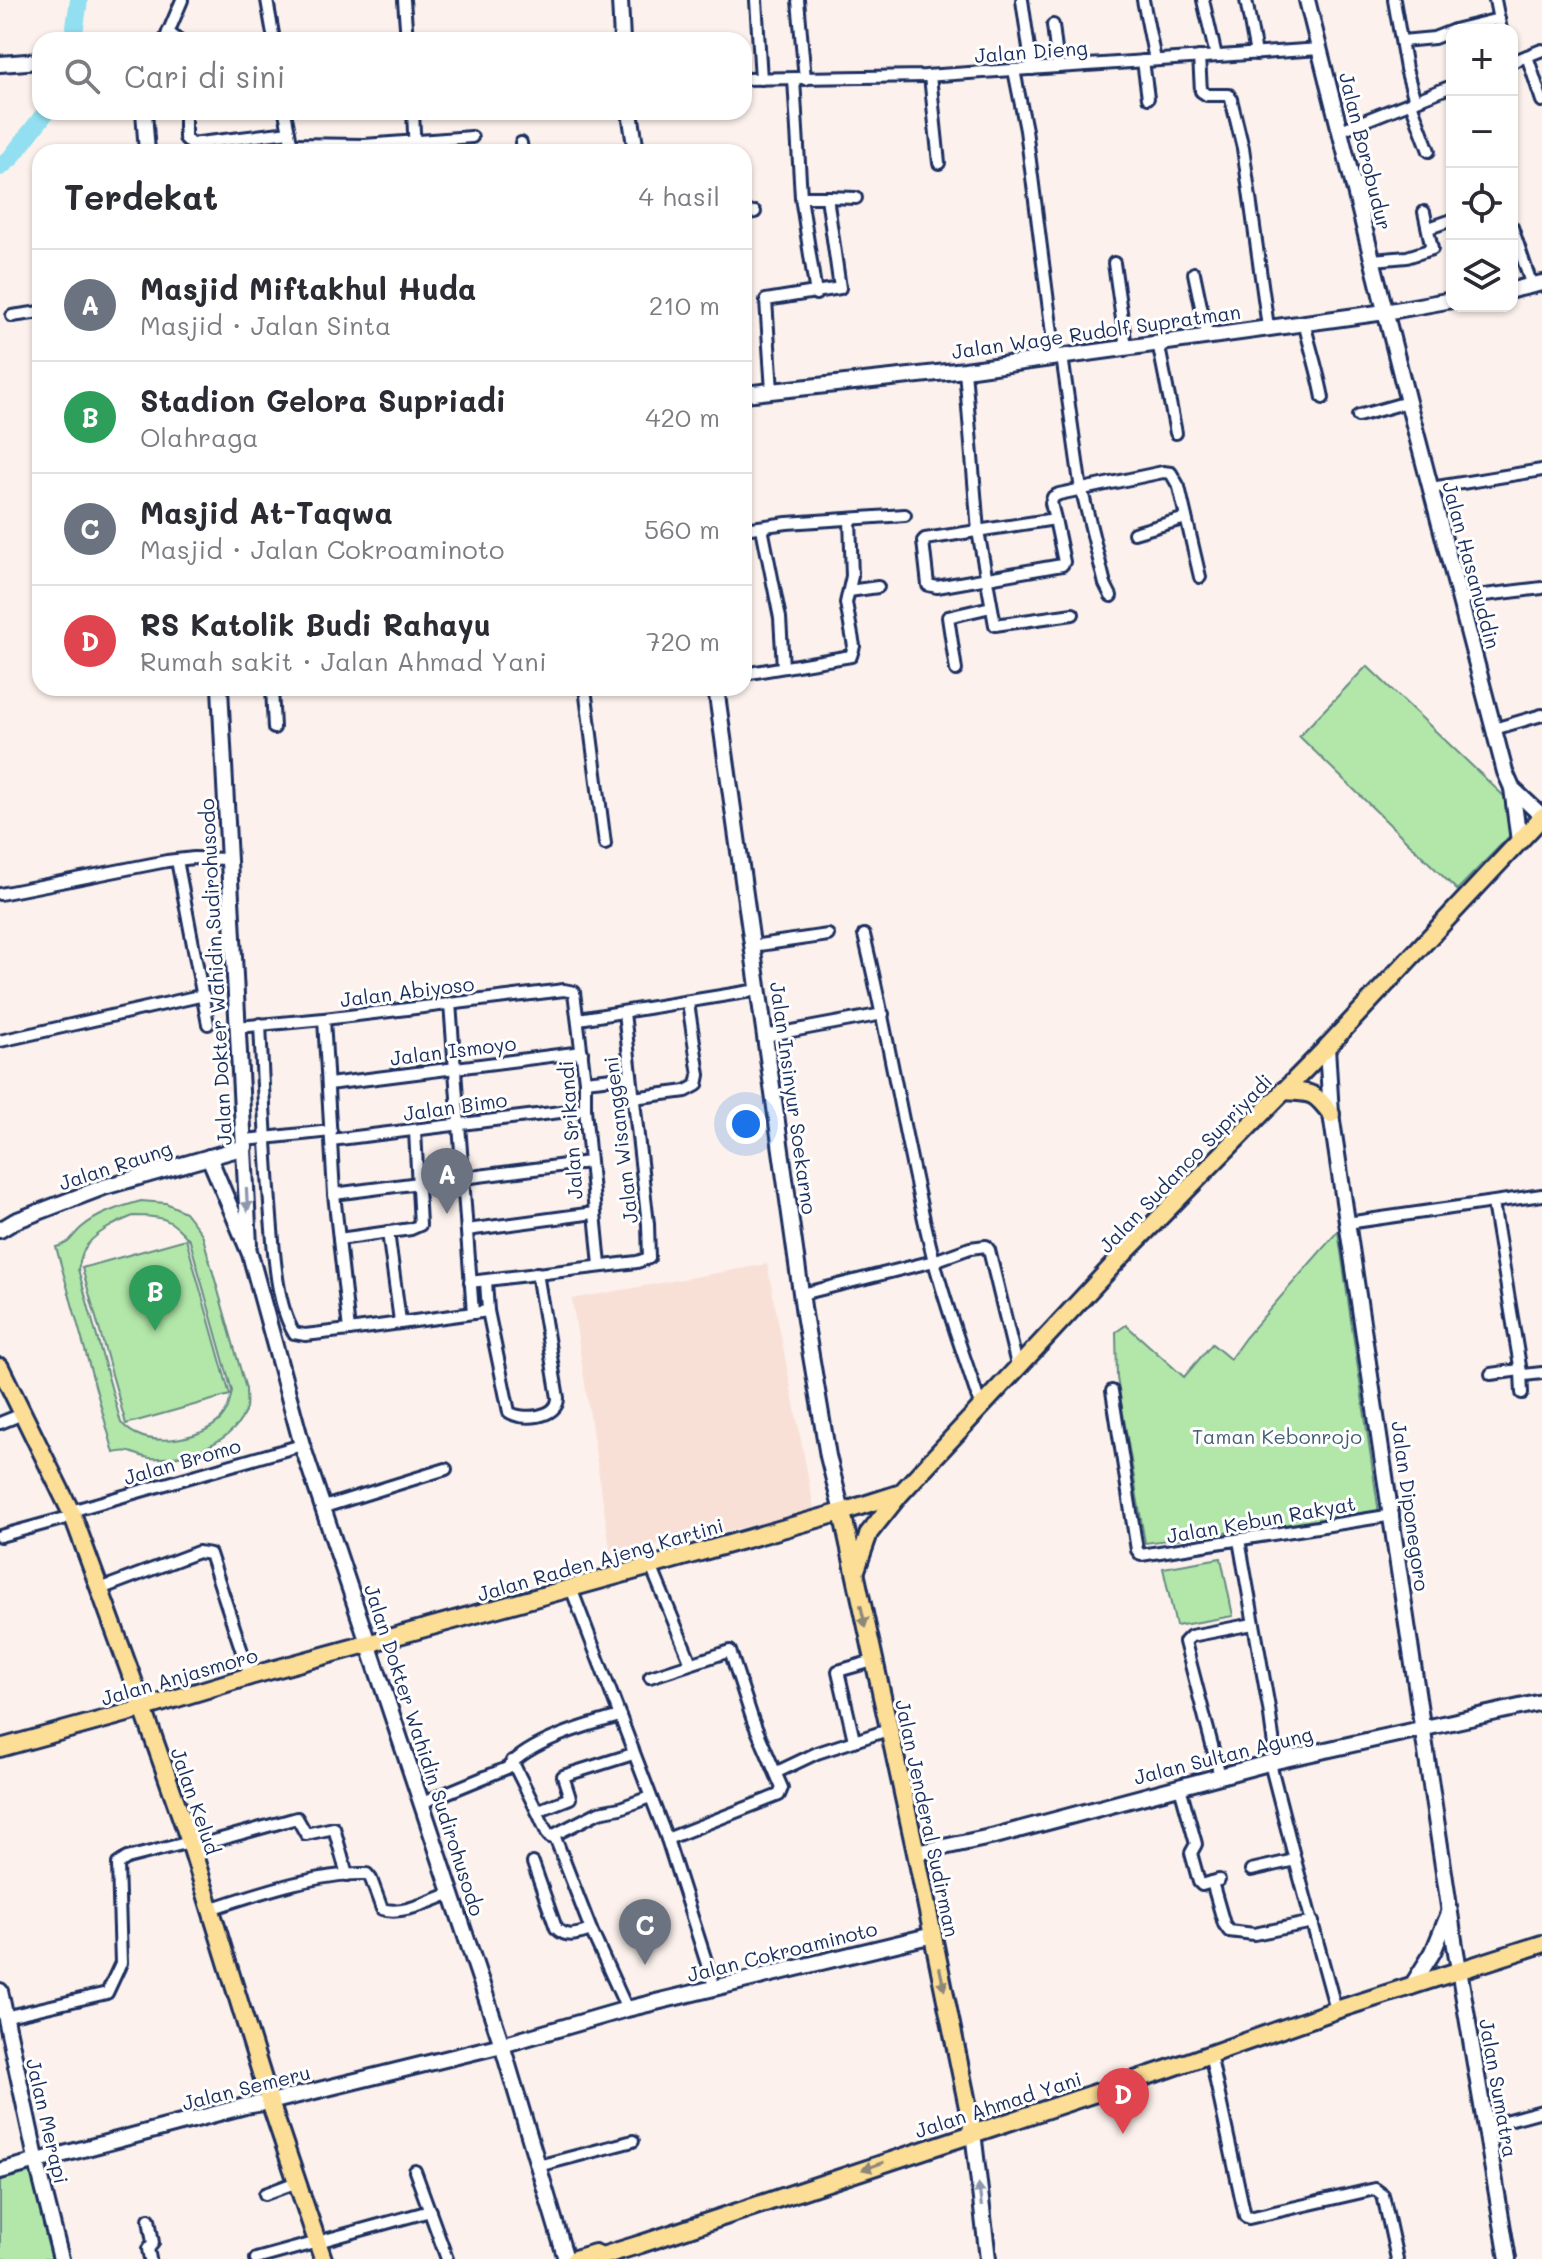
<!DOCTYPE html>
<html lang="id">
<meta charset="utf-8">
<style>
:root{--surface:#fff;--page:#f2f2f3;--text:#2b2b33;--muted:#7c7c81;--line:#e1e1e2;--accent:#0b8043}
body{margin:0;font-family:Mali,sans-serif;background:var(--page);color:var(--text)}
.controls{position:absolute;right:24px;top:24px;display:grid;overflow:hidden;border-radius:16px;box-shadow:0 2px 6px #0004}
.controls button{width:72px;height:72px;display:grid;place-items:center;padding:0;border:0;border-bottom:2px solid var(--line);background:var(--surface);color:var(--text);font:40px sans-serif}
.you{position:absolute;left:746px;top:1124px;width:28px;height:28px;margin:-20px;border:6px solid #fff;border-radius:50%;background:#1a73e8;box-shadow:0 0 0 12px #1a73e833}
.badge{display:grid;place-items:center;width:52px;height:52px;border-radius:50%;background:var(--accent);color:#fff;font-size:26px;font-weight:700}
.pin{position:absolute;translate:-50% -66px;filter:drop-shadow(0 2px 4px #0008)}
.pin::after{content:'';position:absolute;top:42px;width:28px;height:24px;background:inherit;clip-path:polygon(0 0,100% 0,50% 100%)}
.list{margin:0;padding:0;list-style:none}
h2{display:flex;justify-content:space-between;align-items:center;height:104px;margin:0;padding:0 32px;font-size:34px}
h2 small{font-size:26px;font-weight:400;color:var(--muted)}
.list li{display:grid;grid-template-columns:52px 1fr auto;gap:24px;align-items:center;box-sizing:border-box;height:112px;padding:0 32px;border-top:2px solid var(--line)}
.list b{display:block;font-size:30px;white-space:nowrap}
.list p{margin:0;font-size:26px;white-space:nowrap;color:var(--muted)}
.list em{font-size:26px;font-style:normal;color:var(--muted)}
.icon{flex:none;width:44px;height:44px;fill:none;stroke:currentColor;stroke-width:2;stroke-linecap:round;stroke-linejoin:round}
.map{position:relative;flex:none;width:1542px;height:2259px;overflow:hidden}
.search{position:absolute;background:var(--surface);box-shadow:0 2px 6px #0004;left:32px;top:32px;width:720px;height:88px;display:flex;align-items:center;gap:20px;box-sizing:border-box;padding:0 28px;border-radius:24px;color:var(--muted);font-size:30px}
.panel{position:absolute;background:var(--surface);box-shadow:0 2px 6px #0004;left:32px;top:144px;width:720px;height:552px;border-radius:24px}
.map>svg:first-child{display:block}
.built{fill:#f8e0d6}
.green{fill:#b2e7a9;stroke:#668b84;stroke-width:2;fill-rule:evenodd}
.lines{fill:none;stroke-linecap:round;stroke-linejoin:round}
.river{stroke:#91dff0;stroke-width:18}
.street-casing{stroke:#1b2f5e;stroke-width:16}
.secondary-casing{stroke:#1b2f5e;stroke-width:20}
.primary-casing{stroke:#1b2f5e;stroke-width:22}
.street{stroke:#fff;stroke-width:10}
.secondary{stroke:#fff;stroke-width:14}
.primary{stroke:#fcde96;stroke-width:16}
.oneway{fill:#8d97ae}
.oneway2{fill:#8c867a}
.labels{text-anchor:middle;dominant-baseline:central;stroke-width:6;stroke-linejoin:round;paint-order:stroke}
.street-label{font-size:20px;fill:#1b2f5e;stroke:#fff}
.park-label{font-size:20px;fill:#415d71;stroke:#fff}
</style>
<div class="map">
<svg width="1542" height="2259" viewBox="0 0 1542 2259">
<rect width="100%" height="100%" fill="#fcf1ec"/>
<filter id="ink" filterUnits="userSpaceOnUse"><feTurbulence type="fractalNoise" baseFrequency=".0125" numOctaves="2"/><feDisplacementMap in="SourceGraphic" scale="16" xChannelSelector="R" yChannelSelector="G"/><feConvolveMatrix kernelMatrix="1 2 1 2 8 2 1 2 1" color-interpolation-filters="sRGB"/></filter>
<g filter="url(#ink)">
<polygon class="built" points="767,1264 815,1513 611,1554 572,1299"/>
<g class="green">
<polygon points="1367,666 1527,818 1457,890 1299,736"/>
<path d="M 141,1201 L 166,1203 L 185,1212 L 202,1234 L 246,1389 C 246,1395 247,1402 246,1408 C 237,1442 182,1461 150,1458 C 134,1456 132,1448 114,1453 L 56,1247 C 72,1243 70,1238 81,1228 C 98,1213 120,1207 141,1201 ZM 133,1216 C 163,1216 171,1218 190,1241 L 232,1391 C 230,1401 228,1412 220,1420 C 201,1438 160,1446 136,1434 C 130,1432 125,1426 121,1423 L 78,1269 C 80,1264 81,1255 84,1250 C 93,1233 116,1223 133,1216 Z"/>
<polygon points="1338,1231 1379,1513 1145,1543 1117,1378 1116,1332 1126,1325 1184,1377 1212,1344 1230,1359 1245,1338"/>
<polygon points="186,1239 230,1395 126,1424 82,1268"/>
<polygon points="1221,1558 1233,1616 1176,1626 1163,1568"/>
<polygon points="29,2155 57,2259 0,2259 0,2161"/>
</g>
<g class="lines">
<g class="river">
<polyline points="73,40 79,0"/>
<polyline points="0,167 10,159 46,112"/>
</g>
<g class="street-casing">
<g id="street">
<polyline points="267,0 274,40"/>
<polyline points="404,0 407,40"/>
<polyline points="756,0 761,79"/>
<polyline points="798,0 805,79"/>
<polyline points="1022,0 1032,69"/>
<polyline points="1143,0 1155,60"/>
<polyline points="1203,0 1216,56"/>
<polyline points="1246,0 1256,54"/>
<polyline points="1394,0 1406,69 1415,101"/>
<polyline points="1495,0 1501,30"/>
<polyline points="1053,25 1058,67"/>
<polyline points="1454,30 1499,19"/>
<polyline points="168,32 178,40"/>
<polyline points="165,40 182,0"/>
<polyline points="1402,41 1434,38 1452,31"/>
<polyline points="1527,56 1542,101"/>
<polyline points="1199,57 1201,91 1207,95 1229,95 1231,99 1243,148 1268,327"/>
<polyline points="1143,61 1148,98"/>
<polyline points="1512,62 1542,50"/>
<polyline points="1014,70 1026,130 1055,357"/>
<polyline points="930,76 939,163"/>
<polyline points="744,79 925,76 1320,49"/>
<polyline points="1411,103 1429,151"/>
<polyline points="185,112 185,138 191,144 289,132"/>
<polyline points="285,112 293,152"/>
<polyline points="413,112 415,152"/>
<polyline points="1341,130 1452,86"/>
<polyline points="521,143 522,152"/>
<polyline points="291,144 364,145 472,137"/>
<polyline points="801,197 816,294"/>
<polyline points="827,197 856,198"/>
<polyline points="744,214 755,212"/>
<polyline points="1512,227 1532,286"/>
<polyline points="1429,228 1452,220"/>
<polyline points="1373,260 1407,257 1432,249 1424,212"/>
<polyline points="1114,263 1126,347"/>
<polyline points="1194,273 1207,335"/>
<polyline points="12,316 40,312"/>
<path d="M 1304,322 C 1310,348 1318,371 1323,398"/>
<polyline points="1158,342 1176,433"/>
<polyline points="1062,356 1080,483 1105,584 1111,596"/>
<polyline points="965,370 978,531 995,625 1073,614"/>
<polyline points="772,391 766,300 840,288 827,197 801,197 794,79"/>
<polyline points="1358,416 1408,402"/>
<polyline points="1431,488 1542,470"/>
<polyline points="1055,519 1064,562 1062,565 937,587 928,585 923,541 925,539 1055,519 1051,503 1053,497 1059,494 1163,472 1171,473 1179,487 1200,577"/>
<polyline points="762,528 780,618 783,667"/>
<polyline points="744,529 787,523 905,515"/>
<polyline points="1134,533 1186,518"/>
<polyline points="849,591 878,587"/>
<polyline points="1460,598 1542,588"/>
<polyline points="956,670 948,617 991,607"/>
<polyline points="744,674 851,656 854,646 846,603 852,576 850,520"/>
<polyline points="272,688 274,728"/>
<polyline points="585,688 605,844"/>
<polyline points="1494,729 1542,715"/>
<polyline points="177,860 208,1024"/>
<polyline points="0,894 167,861 194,858 229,859"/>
<path d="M 864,935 C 889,1038 905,1142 930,1245 C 943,1300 964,1354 981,1408"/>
<polyline points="752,946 828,935"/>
<polyline points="450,1003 473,1313"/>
<polyline points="324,1019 334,1194 349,1330"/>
<polyline points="579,1019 758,990"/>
<path d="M 260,1024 C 263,1089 266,1153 271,1217 C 274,1251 276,1304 294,1333 L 305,1335 L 349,1330 L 488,1311"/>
<polyline points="238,1027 324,1019 564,990 574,992 585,1081 585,1109 600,1265"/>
<polyline points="765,1036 883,1014"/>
<polyline points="0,1041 204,995"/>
<polyline points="585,1081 631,1076"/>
<polyline points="329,1084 582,1052"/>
<polyline points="633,1098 686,1091 697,1085 699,1075 688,1003"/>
<polyline points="245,1140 331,1131"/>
<polyline points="331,1140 585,1109"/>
<polyline points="463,1178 589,1162"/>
<polyline points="334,1194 419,1183"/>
<polyline points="1493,1203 1521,1372 1522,1393"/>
<polyline points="1347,1223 1542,1195"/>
<polyline points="467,1230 594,1213"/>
<polyline points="388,1232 400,1321"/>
<polyline points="339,1239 411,1229 420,1225 415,1131"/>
<path d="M 486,1281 L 488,1311 L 509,1412 C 522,1421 558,1418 558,1398 L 537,1273"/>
<polyline points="470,1282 637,1262 649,1258 648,1224 624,1013"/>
<polyline points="802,1294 934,1261 970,1248 986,1246 989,1250 1018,1369"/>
<polyline points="1521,1372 1524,1375 1542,1373"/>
<polyline points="1491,1374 1520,1370"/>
<polyline points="1112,1391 1137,1550 1141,1555 1393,1515"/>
<polyline points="0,1423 25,1413"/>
<polyline points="324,1507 446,1469"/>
<polyline points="71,1511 302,1445"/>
<polyline points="0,1536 73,1516"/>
<polyline points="1239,1540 1269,1708 1276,1761"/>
<polyline points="651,1566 691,1663"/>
<polyline points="571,1588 667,1839 715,1989"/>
<polyline points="100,1589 198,1552 210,1554 250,1676"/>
<polyline points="650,1677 730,1651 753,1721 782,1788 779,1795 667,1839"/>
<polyline points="854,1740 838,1671 873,1661"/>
<polyline points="512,1761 537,1811"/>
<polyline points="1270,1763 1295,1860"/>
<polyline points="777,1772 817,1753 888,1730"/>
<polyline points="1220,1776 1185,1642 1191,1636 1253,1624"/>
<polyline points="1180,1787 1196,1844 1191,1853 1199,1882 1202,1885 1219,1880"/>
<path d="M 422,1803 L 507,1768 C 531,1741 584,1726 620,1716"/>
<polyline points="550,1837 599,1812 620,1808 650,1797"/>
<polyline points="192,1847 297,1818 306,1834 334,1828 347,1875"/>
<path d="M 533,1863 L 556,1928 C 567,1939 578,1934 591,1930"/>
<polyline points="1251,1870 1295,1860 1336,2010"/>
<polyline points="1212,1882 1224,1924 1229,1931 1254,1934 1313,1922"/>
<path d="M 210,1909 C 256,1894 319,1872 367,1874 L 371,1879 L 382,1909 C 402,1916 432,1900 452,1893"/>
<polyline points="627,2009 591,1930 556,1840 548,1835 537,1811 570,1798 563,1776 633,1754"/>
<polyline points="4,2017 107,1993 121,1963 118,1864 127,1858 190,1842"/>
<polyline points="1210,2054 1245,2216 1249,2218 1375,2189 1383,2195 1397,2259"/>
<polyline points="1486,2126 1542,2111"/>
<polyline points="538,2166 633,2141"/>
<polyline points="415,2171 447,2259"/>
<polyline points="265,2194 297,2182"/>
<polyline points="149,2219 153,2243 148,2249 150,2259"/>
<polyline points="256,2259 430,2211"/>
</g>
</g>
<g class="secondary-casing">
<g id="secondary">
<polyline points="620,0 622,40"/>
<polyline points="1307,0 1408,402 1505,772 1512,788 1542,816"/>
<polyline points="0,64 40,61"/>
<polyline points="144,112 147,152"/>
<polyline points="630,112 636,152"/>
<polyline points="1512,290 1542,283"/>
<polyline points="744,394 965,370 1385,312 1452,300"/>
<polyline points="220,688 249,1245"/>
<polyline points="716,688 804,1314 828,1456 842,1512"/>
<polyline points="1512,788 1519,841"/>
<polyline points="1327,1047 1331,1114 1454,1940 1508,2259"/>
<polyline points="209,1157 250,1254 302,1445 502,2045 566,2259"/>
<polyline points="0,1230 15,1221 104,1187 245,1147"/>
<polyline points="916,1853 995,1836 1276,1761 1542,1702"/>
<polyline points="1411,1987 1433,1952 1449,1913"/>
<polyline points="0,1991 37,2163 61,2259"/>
<polyline points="973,2132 988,2259"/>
<polyline points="0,2171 245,2106 270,2102 502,2045 627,2009 933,1935"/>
</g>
</g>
<g class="primary-casing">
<g id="primary">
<path d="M 1282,1091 C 1311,1093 1313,1090 1331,1114"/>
<polyline points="0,1367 73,1516 138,1694 190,1842 270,2102 323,2259"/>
<polyline points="842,1512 916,1853 973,2132"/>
<polyline points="856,1570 869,1533 900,1494"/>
<polyline points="0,1748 131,1712 250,1676 651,1566 842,1512 901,1493 1115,1263 1327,1047 1542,817"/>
<polyline points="575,2259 595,2253 602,2256 641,2244 1168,2069 1336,2010 1542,1944"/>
</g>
</g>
<use href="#street" class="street"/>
<use href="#secondary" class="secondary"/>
<use href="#primary" class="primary"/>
</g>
<defs><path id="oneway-solid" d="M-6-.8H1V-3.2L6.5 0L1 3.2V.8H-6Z" transform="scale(2)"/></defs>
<g class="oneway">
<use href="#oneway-solid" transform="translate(247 1200) rotate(87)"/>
<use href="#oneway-solid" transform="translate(980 2195) rotate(-97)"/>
</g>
<g class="oneway2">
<use href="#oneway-solid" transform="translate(863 1616) rotate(78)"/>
<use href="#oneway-solid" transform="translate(942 1979) rotate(78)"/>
<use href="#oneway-solid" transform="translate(873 2166) rotate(161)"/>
</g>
</g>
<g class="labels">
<g class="street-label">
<text transform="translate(1031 51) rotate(-4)">Jalan Dieng</text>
<text transform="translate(1366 151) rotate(76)">Jalan Borobudur</text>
<text transform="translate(1096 331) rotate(-8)">Jalan Wage Rudolf Supratman</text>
<text transform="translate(1472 565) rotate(75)">Jalan Hasanuddin</text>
<text transform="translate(215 972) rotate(-93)">Jalan Dokter Wahidin Sudirohusodo</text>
<text transform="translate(407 991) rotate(-7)">Jalan Abiyoso</text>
<text transform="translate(453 1050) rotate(-7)">Jalan Ismoyo</text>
<text transform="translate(794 1098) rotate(82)">Jalan Insinyur Soekarno</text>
<text transform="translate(455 1106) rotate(-8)">Jalan Bimo</text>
<text transform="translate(570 1130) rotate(-94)">Jalan Srikandi</text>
<text transform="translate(620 1140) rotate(-97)">Jalan Wisanggeni</text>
<text transform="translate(1185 1163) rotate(-46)">Jalan Sudanco Supriyadi</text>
<text transform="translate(115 1165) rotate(-18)">Jalan Raung</text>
<text transform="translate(182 1461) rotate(-16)">Jalan Bromo</text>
<text transform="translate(1411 1506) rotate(82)">Jalan Diponegoro</text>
<text transform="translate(1261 1519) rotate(-10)">Jalan Kebun Rakyat</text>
<text transform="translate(600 1559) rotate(-16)">Jalan Raden Ajeng Kartini</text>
<text transform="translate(179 1676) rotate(-16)">Jalan Anjasmoro</text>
<text transform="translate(425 1750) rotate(72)">Jalan Dokter Wahidin Sudirohusodo</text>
<text transform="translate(1223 1755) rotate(-14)">Jalan Sultan Agung</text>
<text transform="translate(196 1801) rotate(71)">Jalan Kelud</text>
<text transform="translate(928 1818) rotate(78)">Jalan Jenderal Sudirman</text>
<text transform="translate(782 1951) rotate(-14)">Jalan Cokroaminoto</text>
<text transform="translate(246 2087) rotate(-14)">Jalan Semeru</text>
<text transform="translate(1499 2088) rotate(80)">Jalan Sumatra</text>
<text transform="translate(998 2104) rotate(-18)">Jalan Ahmad Yani</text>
<text transform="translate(48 2121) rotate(77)">Jalan Merapi</text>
</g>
<g class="park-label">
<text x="1277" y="1436">Taman Kebonrojo</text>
</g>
</g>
</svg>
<div class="controls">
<button>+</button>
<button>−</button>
<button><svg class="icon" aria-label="locate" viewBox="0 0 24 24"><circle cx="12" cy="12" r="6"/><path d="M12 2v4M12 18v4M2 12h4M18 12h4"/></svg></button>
<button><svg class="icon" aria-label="layers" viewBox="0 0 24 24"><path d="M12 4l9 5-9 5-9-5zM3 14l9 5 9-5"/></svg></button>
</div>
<div class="you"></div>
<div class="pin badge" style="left:447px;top:1214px;background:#6b7280">A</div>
<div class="pin badge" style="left:155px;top:1331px;background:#2e9e5b">B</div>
<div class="pin badge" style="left:645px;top:1965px;background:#6b7280">C</div>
<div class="pin badge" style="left:1123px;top:2134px;background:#e0444e">D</div>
<div class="search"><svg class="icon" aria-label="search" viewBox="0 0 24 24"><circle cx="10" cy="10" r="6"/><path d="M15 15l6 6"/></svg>Cari di sini</div>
<section class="panel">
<h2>Terdekat<small>4 hasil</small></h2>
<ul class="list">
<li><span class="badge" style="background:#6b7280">A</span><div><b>Masjid Miftakhul Huda</b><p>Masjid · Jalan Sinta</p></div><em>210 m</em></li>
<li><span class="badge" style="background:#2e9e5b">B</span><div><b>Stadion Gelora Supriadi</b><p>Olahraga</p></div><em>420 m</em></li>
<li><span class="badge" style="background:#6b7280">C</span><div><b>Masjid At-Taqwa</b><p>Masjid · Jalan Cokroaminoto</p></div><em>560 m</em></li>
<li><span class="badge" style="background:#e0444e">D</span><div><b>RS Katolik Budi Rahayu</b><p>Rumah sakit · Jalan Ahmad Yani</p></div><em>720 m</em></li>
</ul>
</section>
</div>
